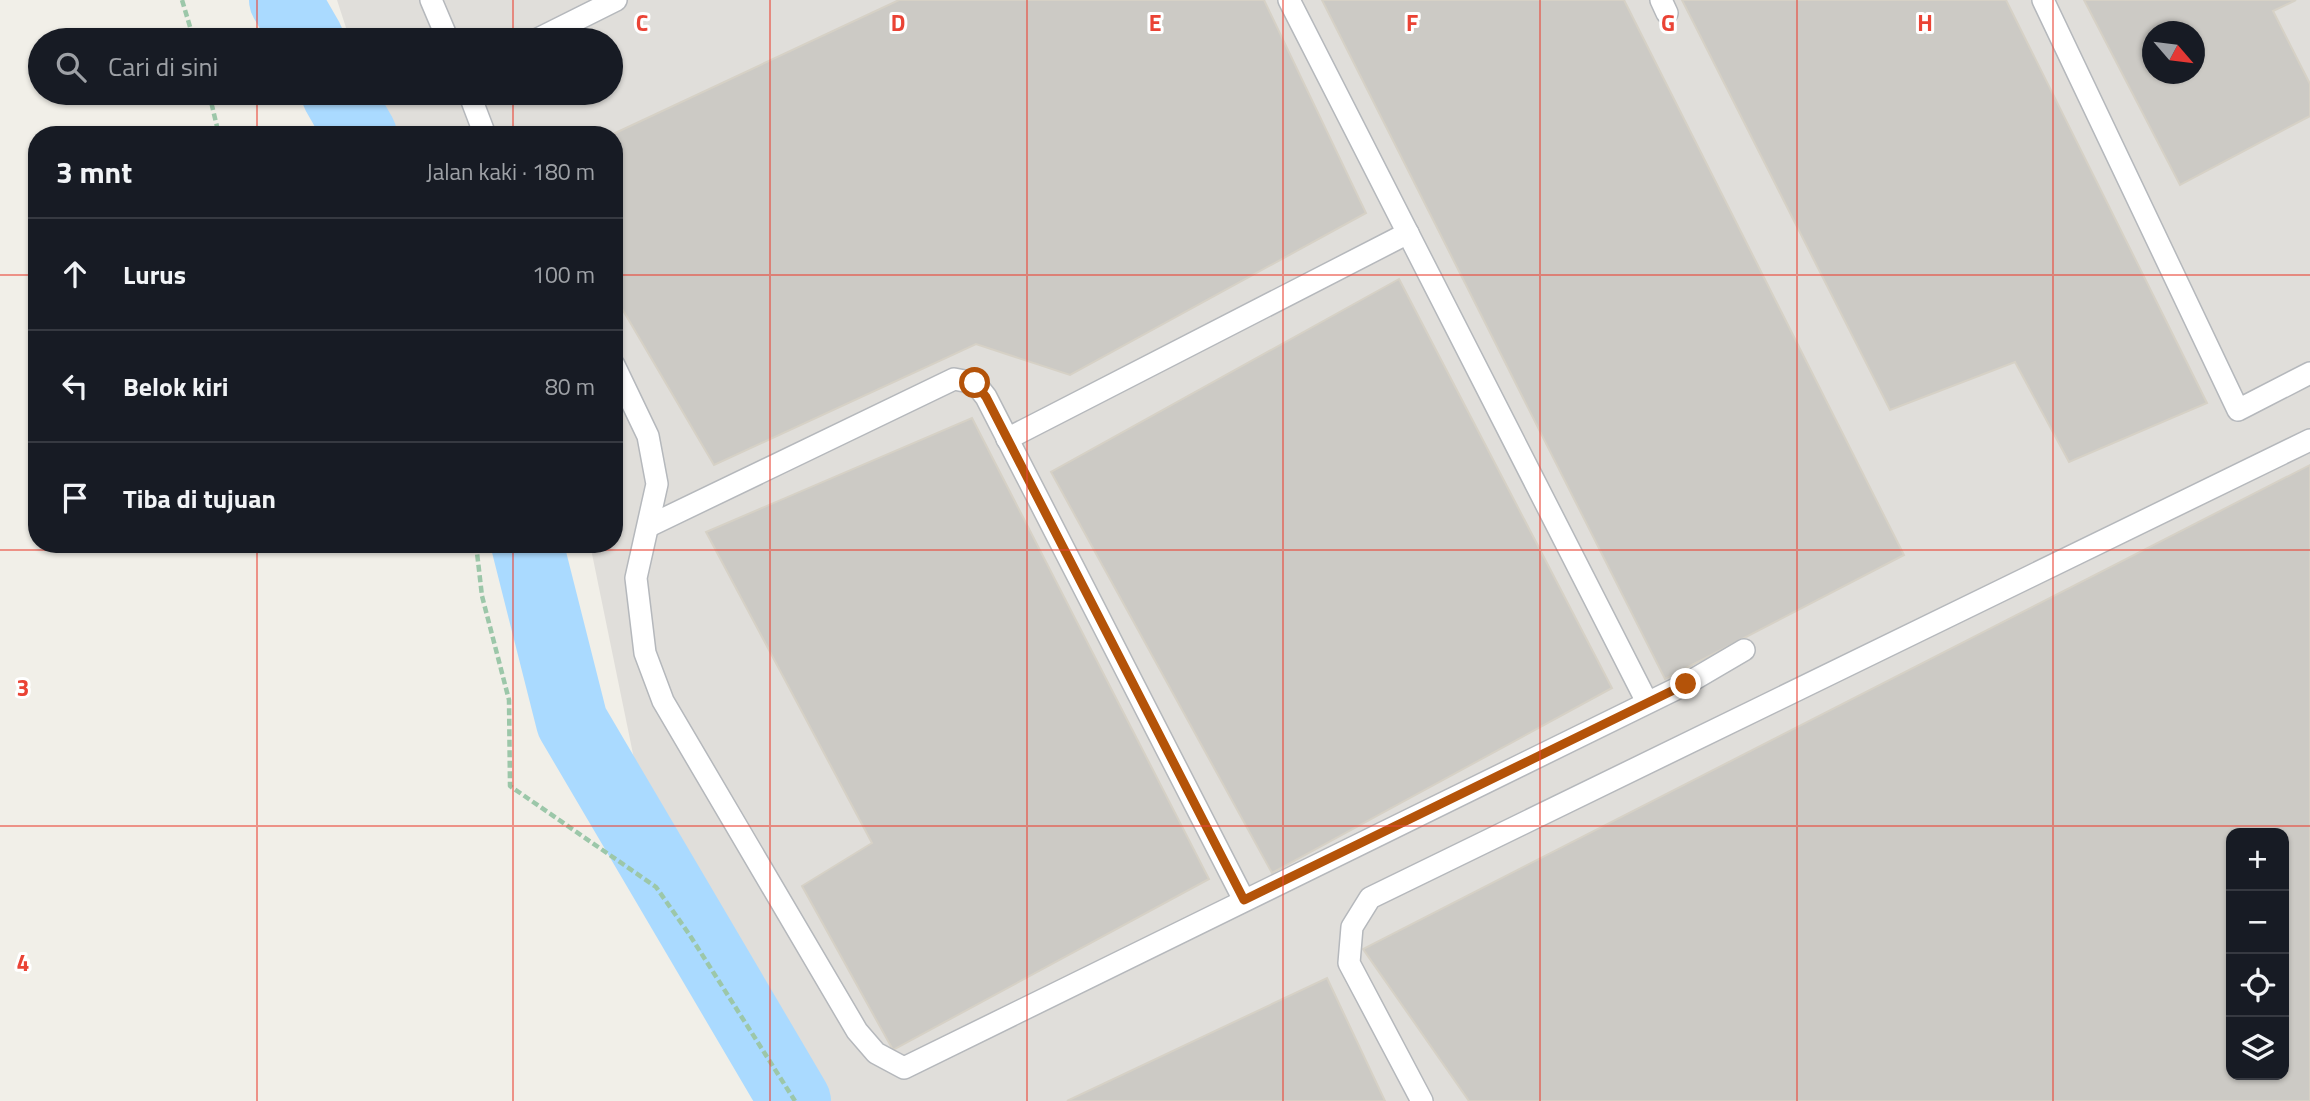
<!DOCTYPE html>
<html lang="id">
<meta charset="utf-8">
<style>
:root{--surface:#171b24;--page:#20242c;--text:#f1f3f6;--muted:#9ea1a6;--line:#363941}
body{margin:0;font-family:"Titillium Web",sans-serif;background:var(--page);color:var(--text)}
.controls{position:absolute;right:21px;bottom:21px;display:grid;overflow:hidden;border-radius:14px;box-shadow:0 2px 5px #0004}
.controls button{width:63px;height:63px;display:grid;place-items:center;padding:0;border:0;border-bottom:2px solid var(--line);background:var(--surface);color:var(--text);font:35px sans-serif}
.compass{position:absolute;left:2142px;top:21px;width:63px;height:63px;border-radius:50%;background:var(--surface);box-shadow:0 2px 5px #0004;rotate:118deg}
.stop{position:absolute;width:21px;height:21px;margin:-16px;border:5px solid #b45309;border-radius:50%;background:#fff}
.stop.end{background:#b45309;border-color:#fff;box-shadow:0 2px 7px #0008}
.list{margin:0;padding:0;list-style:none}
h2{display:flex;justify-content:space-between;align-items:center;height:91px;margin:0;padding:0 28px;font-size:30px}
h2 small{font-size:23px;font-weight:400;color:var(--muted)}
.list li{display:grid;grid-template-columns:46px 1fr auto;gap:21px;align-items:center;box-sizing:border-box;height:112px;padding:0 28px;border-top:2px solid var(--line)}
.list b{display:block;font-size:26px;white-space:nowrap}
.list em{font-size:23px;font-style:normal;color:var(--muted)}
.icon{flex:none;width:38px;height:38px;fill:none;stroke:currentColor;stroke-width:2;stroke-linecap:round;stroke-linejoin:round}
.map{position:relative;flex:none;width:2310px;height:1101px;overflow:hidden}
.search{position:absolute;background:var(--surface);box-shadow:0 2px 5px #0004;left:28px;top:28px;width:595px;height:77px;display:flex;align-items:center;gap:18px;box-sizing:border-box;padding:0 24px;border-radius:38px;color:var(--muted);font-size:26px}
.panel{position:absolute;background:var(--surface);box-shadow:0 2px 5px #0004;left:28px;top:126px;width:595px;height:427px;border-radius:28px}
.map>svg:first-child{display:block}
.industrial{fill:#e0deda;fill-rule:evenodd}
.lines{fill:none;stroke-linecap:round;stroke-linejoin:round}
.river{stroke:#aadaff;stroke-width:72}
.building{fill:#cccac5;stroke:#d6d1c6;stroke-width:2;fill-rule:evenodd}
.service-casing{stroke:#b5b8bc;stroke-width:24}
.path{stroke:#9cc7a9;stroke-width:4.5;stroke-dasharray:7 3.5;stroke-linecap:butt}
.service{stroke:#fff;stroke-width:21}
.route{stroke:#b45309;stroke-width:9}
.grid{fill:none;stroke:#ea4335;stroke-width:2;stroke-opacity:0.55}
.grid-label{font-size:23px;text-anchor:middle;font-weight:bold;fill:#ea4335;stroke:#fff;stroke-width:6;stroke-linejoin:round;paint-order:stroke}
</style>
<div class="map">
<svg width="2310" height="1101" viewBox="0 0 2310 1101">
<rect width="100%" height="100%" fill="#f1efe8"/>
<path class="industrial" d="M 337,0 L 2310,0 L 2310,1101 L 825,1101 L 649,832 L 590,544 L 614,544 L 614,135 L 394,135 L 374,108 L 368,93 L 611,93 L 611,40 L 350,40 ZM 2152,32 L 2194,32 L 2194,74 L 2152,74 ZM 2231,833 L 2284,833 L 2284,1075 L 2231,1075 Z"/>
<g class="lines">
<g class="river">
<polyline points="285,0 308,40"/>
<polyline points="337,93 361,135"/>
<polyline points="527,544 572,722 795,1101"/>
</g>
</g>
<g class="building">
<polygon points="899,0 1264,0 1366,213 1070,375 976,344 714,465 614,295 614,135 611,135"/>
<polygon points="1322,0 1624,0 1904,555 1665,679"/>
<polygon points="1682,0 2006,0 2207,403 2069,462 2015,362 1890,410"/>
<path d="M 2084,0 L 2296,0 L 2273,11 L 2310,84 L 2310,116 L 2180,185 ZM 2152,32 L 2194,32 L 2194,74 L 2152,74 Z"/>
<polygon points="1399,279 1612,688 1272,873 1051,472"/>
<polygon points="972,418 1209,879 893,1050 802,886 872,843 706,532"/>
<path d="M 2310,465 L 2310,1101 L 1469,1101 L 1363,949 ZM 2231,833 L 2284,833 L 2284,1075 L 2231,1075 Z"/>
<polygon points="1327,978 1385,1101 1067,1101"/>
</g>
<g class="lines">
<g class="service-casing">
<g id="service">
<polyline points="431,0 448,40"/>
<polyline points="1289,0 1647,702"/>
<polyline points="1661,0 1667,13"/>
<polyline points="2043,0 2238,410 2310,373"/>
<polyline points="536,40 616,0"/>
<polyline points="469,93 485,135"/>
<polyline points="614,365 648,436 657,484 636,578 645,653 663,701 857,1031 876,1053 904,1068 1686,684 1744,650"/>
<polyline points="1007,439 1408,233"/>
<polyline points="649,526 954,379 975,383 986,397 1244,900"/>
<polyline points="1422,1101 1349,963 1352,927 1370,898 2310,440"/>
</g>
</g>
<g class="path">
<polyline points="182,0 194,40"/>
<polyline points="209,93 219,135"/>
<polyline points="476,544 482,596 509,700 510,786 656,887 689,934 795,1101"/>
</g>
<use href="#service" class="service"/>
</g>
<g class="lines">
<polyline class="route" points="975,383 986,397 1244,900 1686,684"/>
</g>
<path class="grid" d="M 257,0 L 257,40M 513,0 L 513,40M 770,0 L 770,1101M 1027,0 L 1027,1101M 1283,0 L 1283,1101M 1540,0 L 1540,1101M 1797,0 L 1797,1101M 2053,0 L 2053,1101M 257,93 L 257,135M 513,93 L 513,135M 0,275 L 37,275M 614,275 L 2310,275M 257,544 L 257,1101M 513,544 L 513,1101M 0,550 L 2310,550M 0,826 L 2310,826"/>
<g class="grid-label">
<text x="642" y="31">C</text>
<text x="898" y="31">D</text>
<text x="1155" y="31">E</text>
<text x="1412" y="31">F</text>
<text x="1668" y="31">G</text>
<text x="1925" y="31">H</text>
<text x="23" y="696">3</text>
<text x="23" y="971">4</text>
</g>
</svg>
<div class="controls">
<button>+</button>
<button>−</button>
<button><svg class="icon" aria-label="locate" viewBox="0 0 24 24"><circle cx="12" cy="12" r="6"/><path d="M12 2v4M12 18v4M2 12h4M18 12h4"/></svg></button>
<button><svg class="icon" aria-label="layers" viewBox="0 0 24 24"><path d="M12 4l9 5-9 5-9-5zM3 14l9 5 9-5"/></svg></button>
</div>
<svg class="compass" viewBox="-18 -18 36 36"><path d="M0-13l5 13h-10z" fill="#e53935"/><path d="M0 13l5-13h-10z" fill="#9ea1a6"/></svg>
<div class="stop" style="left:975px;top:383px"></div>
<div class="stop end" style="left:1686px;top:684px"></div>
<div class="search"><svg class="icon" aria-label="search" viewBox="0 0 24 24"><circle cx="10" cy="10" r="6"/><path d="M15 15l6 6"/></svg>Cari di sini</div>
<section class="panel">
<h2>3 mnt<small>Jalan kaki · 180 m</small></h2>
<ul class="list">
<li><svg class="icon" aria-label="ahead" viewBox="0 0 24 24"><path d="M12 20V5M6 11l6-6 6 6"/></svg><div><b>Lurus</b></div><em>100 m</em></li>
<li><svg class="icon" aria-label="left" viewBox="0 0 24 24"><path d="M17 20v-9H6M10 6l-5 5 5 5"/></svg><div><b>Belok kiri</b></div><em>80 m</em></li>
<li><svg class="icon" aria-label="arrive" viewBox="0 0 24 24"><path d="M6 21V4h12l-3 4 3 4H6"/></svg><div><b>Tiba di tujuan</b></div></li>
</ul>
</section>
</div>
